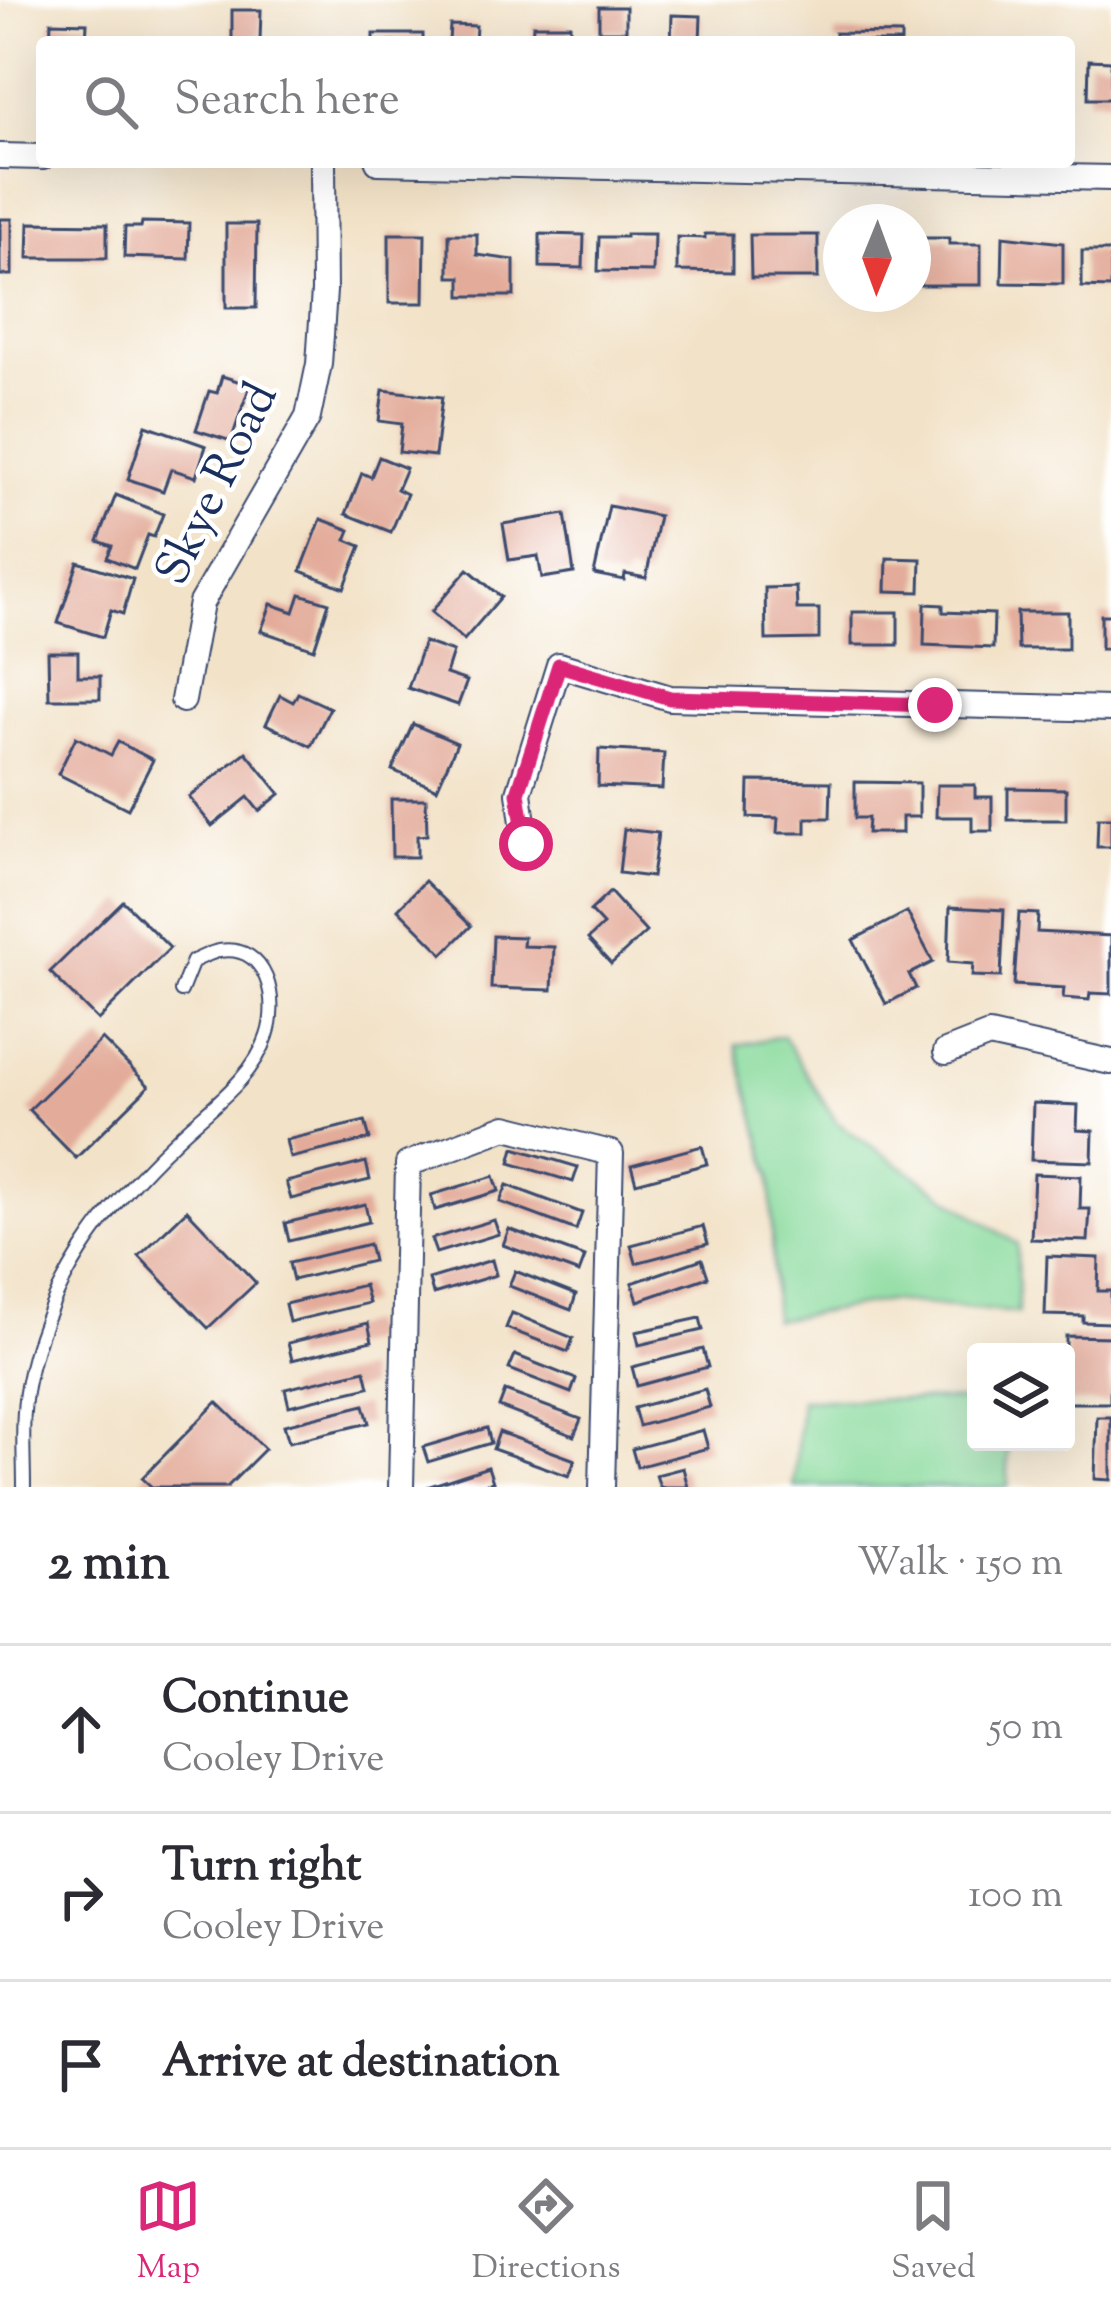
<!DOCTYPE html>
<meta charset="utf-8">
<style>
:root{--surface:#fff;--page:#f2f2f3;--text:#2b2b33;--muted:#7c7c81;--line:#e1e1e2;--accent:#db2777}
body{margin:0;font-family:"Sorts Mill Goudy",serif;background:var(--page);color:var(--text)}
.controls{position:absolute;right:36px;bottom:36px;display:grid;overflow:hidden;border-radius:12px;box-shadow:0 12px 48px #0002}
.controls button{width:108px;height:108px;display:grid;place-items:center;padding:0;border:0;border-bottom:3px solid var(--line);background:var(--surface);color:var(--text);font:60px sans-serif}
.compass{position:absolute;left:823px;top:204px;width:108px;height:108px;border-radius:50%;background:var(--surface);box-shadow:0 12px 48px #0002;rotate:181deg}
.stop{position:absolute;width:36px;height:36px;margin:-27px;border:9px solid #db2777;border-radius:50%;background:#fff}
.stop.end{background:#db2777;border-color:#fff;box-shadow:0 3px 12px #0008}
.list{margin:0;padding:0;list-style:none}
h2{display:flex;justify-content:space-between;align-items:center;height:156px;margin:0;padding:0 48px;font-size:51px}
h2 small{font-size:39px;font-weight:400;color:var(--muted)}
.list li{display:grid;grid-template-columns:78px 1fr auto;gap:36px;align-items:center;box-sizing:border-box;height:168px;padding:0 48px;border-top:3px solid var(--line)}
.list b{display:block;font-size:45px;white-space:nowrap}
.list p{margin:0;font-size:39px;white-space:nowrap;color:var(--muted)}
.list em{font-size:39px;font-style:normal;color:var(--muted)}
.icon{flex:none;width:66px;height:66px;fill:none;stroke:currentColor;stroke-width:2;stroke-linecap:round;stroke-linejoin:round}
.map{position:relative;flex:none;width:1111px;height:1487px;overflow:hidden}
.search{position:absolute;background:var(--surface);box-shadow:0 12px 48px #0002;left:36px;right:36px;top:36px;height:132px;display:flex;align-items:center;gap:30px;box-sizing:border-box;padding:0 42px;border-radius:12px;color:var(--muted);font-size:45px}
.sheet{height:660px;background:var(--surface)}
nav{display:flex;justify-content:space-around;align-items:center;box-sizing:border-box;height:168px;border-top:3px solid var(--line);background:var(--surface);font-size:33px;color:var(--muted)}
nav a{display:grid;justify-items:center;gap:6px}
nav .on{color:var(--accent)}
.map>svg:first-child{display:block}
.green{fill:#86d99a;stroke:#50847c;stroke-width:3}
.building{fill:#e3ab9a}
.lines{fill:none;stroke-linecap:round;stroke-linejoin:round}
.service-casing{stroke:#3b4a6e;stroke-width:16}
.minor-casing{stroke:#3b4a6e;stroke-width:28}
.service{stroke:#fff;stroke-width:12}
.minor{stroke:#fff;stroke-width:24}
.route{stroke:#db2777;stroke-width:15}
.labels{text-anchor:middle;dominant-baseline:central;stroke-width:9;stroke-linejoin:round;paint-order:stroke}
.street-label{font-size:48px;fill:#1b2f5e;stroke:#fff}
</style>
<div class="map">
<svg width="1111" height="1487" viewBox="0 0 1111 1487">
<rect width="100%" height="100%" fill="#fff"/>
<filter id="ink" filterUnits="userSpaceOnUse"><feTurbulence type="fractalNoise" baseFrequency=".00833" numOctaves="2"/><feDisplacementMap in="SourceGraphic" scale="24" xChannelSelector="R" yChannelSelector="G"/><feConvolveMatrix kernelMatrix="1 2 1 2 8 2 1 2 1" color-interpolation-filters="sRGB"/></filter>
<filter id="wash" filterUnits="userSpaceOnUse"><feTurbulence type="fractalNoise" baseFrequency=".004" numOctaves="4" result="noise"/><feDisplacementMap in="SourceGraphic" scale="48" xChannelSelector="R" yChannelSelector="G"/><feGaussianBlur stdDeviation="2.7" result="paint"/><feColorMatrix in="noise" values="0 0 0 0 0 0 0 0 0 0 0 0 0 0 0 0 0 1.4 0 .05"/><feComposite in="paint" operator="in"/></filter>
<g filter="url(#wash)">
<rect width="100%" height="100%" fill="#f2e2c7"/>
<g class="green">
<polygon points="783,1036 837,1123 1017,1244 1018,1313 888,1301 774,1320 771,1177 736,1045"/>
<polygon points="801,1399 976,1400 976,1442 1008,1442 1008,1487 794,1487"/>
</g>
<g id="blocks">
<g class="building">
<rect x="599" y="7" width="27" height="24"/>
<polygon points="232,10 261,10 260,41 232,41"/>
<polygon points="672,15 701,16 700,42 671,42"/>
<polygon points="51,22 87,23 86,42 50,42"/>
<polygon points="450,25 476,26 475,42 449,42"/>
<polygon points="533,25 570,25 570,42 532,42"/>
<polygon points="835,33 901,34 901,42 835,42"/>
<rect x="373" y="34" width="50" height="8"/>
<polygon points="1089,60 1111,61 1111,99 1088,99"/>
<rect x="0" y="219" width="12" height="56"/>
<polygon points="142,222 189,223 188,259 124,257 125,227 141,227"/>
<polygon points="29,223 107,224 107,258 28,258"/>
<polygon points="226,224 257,224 256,308 226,308"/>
<polygon points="389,234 425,234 424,303 389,303"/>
<polygon points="449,234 477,234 477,255 514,260 514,296 461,296 461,277 449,277"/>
<polygon points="540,234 584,235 583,268 540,267"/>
<polygon points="626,234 654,234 653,272 598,271 599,237 626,237"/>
<polygon points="705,234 733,234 733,272 677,271 677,237 705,238"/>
<polygon points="750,235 818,235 818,278 751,278"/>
<polygon points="1003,236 1063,243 1063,284 1002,283"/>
<polygon points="921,238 949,238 949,244 981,244 981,285 920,285"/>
<polygon points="1082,251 1111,251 1111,288 1082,287"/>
<polygon points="222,376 250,385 231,441 196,430 209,391 217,393"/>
<polygon points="383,390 442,397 435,456 399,452 402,424 379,421"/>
<polygon points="146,425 206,446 196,477 171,469 163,491 128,479"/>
<polygon points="379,457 406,468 397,489 407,494 391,532 346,514 362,473 371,477"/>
<polygon points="116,495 163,514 154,537 148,535 135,569 107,558 112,546 98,541"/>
<polygon points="609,506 659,516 646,578 625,574 624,580 594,574"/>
<polygon points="565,514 574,573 542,578 538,556 509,560 503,524"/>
<polygon points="321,519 350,530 346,540 361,546 344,588 301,571"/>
<polygon points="887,558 921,559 920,592 886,591"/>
<polygon points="78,562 133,579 123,614 111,610 103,637 58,623"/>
<polygon points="468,569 501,597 464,640 431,612"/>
<polygon points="796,587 797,609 819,609 819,639 766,640 765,588"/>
<polygon points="300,594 329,603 314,649 261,631 271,604 294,612"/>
<polygon points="925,604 943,605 943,612 994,614 993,648 924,645"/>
<rect x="852" y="612" width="46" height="33"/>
<polygon points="1017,612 1068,612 1068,649 1018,649"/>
<rect x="1101" y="615" width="10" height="34"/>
<polygon points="424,642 453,652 446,674 467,681 458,705 408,688"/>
<polygon points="48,652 78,652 78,676 100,676 100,699 49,699"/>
<polygon points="298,693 330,708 311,746 266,724 280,695 293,702"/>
<polygon points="413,724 457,743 437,789 392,770"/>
<polygon points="76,737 111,755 118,742 153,760 128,809 58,774"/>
<polygon points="599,749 664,753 662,789 598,786"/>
<polygon points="246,752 280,794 259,811 248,797 212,826 189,797"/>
<polygon points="749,781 831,782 830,818 806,818 806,833 777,833 778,818 748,817"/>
<polygon points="855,782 919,783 919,817 902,817 902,833 867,833 868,818 855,818"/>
<polygon points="937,785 975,785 975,797 992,797 992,831 972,831 972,817 936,817"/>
<polygon points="1008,788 1066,789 1066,820 1008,820"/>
<polygon points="391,799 426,799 427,835 417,836 417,857 392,857"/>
<polygon points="1098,818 1111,818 1111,847 1097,847"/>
<polygon points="624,829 658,833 652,877 619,873"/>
<polygon points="425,881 471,926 443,954 398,909"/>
<polygon points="610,892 646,932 611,964 588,939 603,925 590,911"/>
<polygon points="123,901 170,948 98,1020 50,972"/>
<polygon points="950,907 1004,910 1001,977 972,976 973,964 948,962"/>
<polygon points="907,912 933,962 909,974 916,988 886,1004 853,940"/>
<polygon points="1019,913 1038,914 1037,932 1111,936 1111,994 1090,993 1089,1000 1063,998 1064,988 1014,985"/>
<polygon points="493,936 524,937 523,946 554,947 552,990 491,988"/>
<polygon points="102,1039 149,1086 76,1158 29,1110"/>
<polygon points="1033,1103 1078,1105 1077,1130 1093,1131 1092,1162 1031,1160"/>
<polygon points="365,1121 370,1139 290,1158 286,1140"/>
<polygon points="702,1146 707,1164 636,1183 631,1165"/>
<polygon points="514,1148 578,1167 573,1182 510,1163"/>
<polygon points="366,1162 370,1180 291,1199 286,1182"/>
<polygon points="1034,1174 1081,1176 1080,1209 1090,1209 1088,1241 1031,1239"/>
<polygon points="494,1176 499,1191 435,1210 431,1195"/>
<polygon points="507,1185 582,1213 576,1230 500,1202"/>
<polygon points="365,1204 369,1222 289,1241 285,1223"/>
<polygon points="187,1210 256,1283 208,1328 139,1256"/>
<polygon points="494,1220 499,1234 436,1253 431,1239"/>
<polygon points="703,1226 708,1244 636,1263 631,1245"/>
<polygon points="509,1229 585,1257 579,1273 503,1245"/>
<polygon points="369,1244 373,1261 293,1280 289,1263"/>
<polygon points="1047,1256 1099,1258 1098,1291 1111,1291 1111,1323 1083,1322 1083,1316 1045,1315"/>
<polygon points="702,1259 708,1277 638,1301 632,1283"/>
<polygon points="492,1260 496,1275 433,1294 429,1279"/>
<polygon points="515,1271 576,1295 571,1310 509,1286"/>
<polygon points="364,1285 369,1303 289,1322 285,1304"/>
<polygon points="512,1313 573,1338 568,1352 506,1328"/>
<polygon points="700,1318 703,1330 639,1345 636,1332"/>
<polygon points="368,1323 372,1341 292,1360 288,1343"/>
<polygon points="1066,1336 1111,1337 1110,1403 1066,1403"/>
<polygon points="703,1349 708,1367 637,1386 632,1367"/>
<polygon points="515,1355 576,1379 571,1393 509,1369"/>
<polygon points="365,1370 369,1387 289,1406 285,1389"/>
<polygon points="705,1389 710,1407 639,1426 634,1408"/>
<polygon points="505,1391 581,1419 574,1436 499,1407"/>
<polygon points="217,1402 265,1449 227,1487 152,1487 142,1478"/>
<polygon points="364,1405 369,1423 289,1442 284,1425"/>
<polygon points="1097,1417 1111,1417 1111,1480 1095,1479"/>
<polygon points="487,1428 491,1443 428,1462 423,1447"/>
<polygon points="703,1430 708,1448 637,1467 632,1449"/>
<polygon points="499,1432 575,1460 569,1476 493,1449"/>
<polygon points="488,1467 493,1482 476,1487 427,1487"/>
<polygon points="683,1468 688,1487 660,1487 656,1475"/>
</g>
</g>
</g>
<g filter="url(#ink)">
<use href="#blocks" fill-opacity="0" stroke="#3b4a6e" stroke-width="3"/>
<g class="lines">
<g class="service-casing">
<path id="service" d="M 24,1487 C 24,1454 21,1419 27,1386 C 46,1284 104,1208 177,1139 C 208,1109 253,1079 267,1036 C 279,1001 268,943 219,951 C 211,952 201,958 193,961 L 181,991"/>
</g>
<g class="minor-casing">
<g id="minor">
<polyline points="0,156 42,157"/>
<polyline points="378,162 1111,178"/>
<polyline points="183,700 201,603 308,417 319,364 324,291 323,162"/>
<polyline points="526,845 519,793 559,665 670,698 1111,709"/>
<polyline points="946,1052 989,1035 1111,1062"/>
<polyline points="401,1487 408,1164 506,1127 611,1153 602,1487"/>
</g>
</g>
<use href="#service" class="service"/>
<use href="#minor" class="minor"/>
</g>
</g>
<g class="lines" filter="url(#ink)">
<polyline class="route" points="526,844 518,793 559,665 670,698 935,705"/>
</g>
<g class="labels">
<g class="street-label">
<text transform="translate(219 485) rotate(-64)">Skye Road</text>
</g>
</g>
</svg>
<div class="controls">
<button><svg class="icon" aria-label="layers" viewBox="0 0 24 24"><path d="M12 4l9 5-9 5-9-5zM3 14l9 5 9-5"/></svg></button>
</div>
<svg class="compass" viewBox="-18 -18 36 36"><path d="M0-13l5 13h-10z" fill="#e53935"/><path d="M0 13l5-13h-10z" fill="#7c7c81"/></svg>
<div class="stop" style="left:526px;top:844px"></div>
<div class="stop end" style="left:935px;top:705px"></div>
<div class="search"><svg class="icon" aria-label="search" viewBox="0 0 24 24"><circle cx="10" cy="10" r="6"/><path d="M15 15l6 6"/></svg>Search here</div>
</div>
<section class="sheet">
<h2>2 min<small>Walk · 150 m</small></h2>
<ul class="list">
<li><svg class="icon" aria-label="ahead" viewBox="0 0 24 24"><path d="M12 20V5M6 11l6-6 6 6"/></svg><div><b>Continue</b><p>Cooley Drive</p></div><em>50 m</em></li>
<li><svg class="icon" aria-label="right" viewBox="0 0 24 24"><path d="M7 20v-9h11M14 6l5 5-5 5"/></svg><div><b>Turn right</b><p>Cooley Drive</p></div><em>100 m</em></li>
<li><svg class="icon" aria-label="arrive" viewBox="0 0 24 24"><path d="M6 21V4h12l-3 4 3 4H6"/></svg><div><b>Arrive at destination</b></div></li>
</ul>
</section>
<nav>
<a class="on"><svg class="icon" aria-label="map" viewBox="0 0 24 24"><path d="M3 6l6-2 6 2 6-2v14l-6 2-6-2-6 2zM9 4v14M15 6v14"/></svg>Map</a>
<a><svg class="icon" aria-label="directions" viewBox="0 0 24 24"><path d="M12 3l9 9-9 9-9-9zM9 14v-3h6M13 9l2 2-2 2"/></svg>Directions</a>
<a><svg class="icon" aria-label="saved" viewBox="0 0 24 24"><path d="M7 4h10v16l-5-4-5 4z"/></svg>Saved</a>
</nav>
